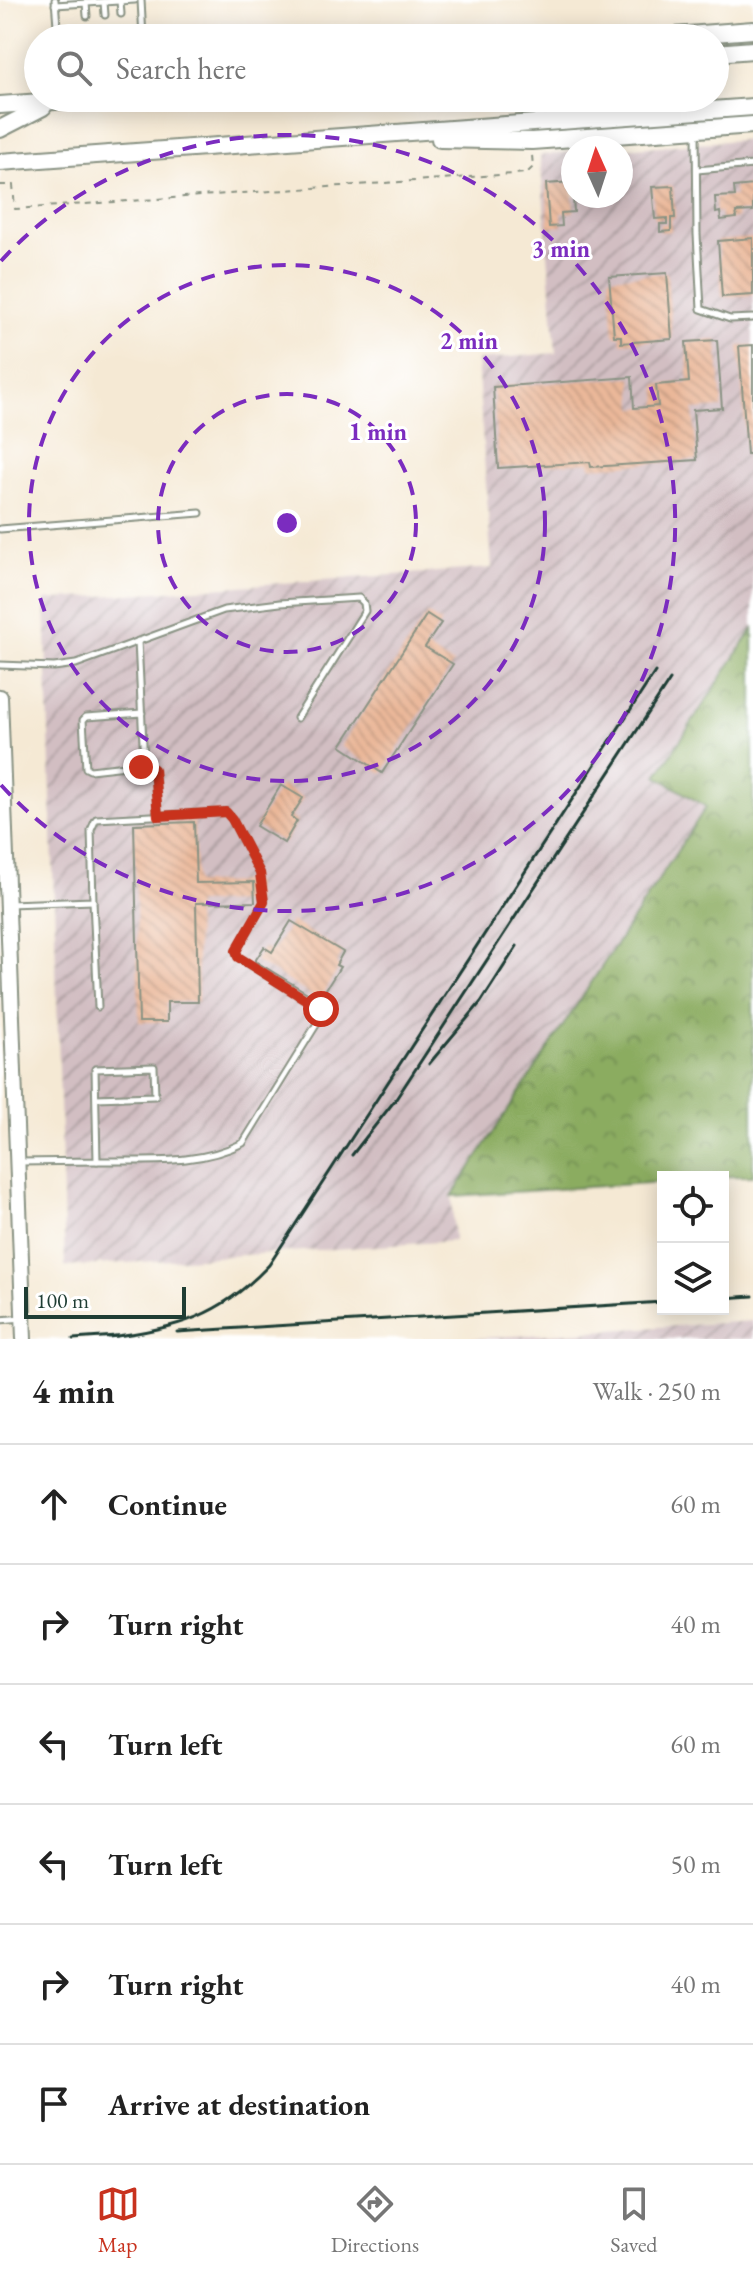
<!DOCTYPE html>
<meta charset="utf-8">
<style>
:root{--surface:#fff;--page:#f2f2f2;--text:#222;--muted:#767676;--line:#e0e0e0;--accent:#c8321e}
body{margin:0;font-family:"EB Garamond",serif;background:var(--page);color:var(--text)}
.controls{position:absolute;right:24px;bottom:24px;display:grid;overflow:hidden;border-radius:0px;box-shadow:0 4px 20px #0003}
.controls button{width:72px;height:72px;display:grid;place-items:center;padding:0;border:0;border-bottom:2px solid var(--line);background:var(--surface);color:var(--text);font:40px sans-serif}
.compass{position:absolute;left:561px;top:136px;width:72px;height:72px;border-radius:50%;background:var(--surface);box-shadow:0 4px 20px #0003;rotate:357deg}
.scale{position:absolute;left:24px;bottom:20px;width:162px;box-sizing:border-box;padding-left:8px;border:4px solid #1f3d34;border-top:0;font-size:22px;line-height:28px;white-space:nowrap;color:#1f3d34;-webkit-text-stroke:6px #fff;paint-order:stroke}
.stop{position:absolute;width:24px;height:24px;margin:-18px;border:6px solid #c8321e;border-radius:50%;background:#fff}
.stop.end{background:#c8321e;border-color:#fff;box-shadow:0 2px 8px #0008}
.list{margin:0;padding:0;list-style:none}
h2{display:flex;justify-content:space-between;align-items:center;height:104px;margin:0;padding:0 32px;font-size:34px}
h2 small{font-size:26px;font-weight:400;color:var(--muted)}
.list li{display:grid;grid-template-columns:52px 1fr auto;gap:24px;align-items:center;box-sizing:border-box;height:120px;padding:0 32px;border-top:2px solid var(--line)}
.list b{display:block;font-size:30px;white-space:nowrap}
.list em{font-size:26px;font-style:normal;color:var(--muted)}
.icon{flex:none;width:44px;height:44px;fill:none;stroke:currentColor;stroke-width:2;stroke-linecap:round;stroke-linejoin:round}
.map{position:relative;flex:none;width:753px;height:1339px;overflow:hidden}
.search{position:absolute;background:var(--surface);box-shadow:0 4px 20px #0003;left:24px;right:24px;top:24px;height:88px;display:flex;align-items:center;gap:20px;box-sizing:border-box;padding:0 28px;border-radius:44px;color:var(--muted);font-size:30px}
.sheet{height:824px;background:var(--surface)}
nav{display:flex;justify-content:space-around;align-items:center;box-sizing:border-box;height:112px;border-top:2px solid var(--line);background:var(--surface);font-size:22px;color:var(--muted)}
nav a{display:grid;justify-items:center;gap:4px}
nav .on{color:var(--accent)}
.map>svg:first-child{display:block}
.industrial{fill:url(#industrial-furrows)}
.forest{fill:url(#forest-crowns);stroke:#55744a;stroke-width:2}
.building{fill:url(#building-back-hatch)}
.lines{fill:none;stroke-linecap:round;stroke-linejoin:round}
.lane-casing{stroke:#8a9384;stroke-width:9}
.secondary-casing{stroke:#8a9384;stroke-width:18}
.primary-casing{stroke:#8a9384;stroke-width:20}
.path{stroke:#8a9384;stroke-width:2;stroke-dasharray:6 6;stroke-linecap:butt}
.lane{stroke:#fff;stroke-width:5}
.secondary{stroke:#fff;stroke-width:14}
.primary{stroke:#fff;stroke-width:16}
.rail{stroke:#1f3d34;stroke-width:3}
.route{stroke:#c8321e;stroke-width:10}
.ring{fill:none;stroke:#7b2cbf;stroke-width:4;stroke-dasharray:14 10}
.centre{fill:#7b2cbf;stroke:#fff;stroke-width:4}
.ring-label{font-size:24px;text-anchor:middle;font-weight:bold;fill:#7b2cbf;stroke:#fff;stroke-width:6;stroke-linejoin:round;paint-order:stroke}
</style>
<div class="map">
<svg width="753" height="1339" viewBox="0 0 753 1339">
<defs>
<pattern id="industrial-furrows" width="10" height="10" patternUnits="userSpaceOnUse" patternTransform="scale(2)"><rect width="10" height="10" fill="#d2bec2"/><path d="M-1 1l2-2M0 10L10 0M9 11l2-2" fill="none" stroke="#aa9c9e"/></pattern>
<pattern id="forest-crowns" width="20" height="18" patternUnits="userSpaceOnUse" patternTransform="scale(2)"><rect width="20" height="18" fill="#8bac61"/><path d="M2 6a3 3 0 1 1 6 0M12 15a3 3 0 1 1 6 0" fill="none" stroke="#718d51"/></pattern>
<pattern id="building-back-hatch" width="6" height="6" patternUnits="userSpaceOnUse" patternTransform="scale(2)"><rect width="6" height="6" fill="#eab799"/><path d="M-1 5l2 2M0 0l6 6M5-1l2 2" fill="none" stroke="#c89e84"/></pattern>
</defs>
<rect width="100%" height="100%" fill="#fff"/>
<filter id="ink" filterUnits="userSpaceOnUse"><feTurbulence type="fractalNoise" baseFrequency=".0125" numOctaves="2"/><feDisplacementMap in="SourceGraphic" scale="16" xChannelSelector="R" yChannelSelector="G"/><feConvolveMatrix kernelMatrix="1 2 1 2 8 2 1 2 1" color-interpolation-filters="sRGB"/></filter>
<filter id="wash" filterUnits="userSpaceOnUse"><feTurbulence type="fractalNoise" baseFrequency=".006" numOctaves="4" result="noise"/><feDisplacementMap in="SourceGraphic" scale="32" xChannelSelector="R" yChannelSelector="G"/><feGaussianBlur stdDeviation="1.8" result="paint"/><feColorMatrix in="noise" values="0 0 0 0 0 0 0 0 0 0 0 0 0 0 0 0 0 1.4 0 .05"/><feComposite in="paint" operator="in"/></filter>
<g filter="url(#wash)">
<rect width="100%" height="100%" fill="#f5e9d4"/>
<g class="industrial">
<polygon points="753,139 753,629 657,775 706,806 452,1196 454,1241 65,1267 45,600 492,568 477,360 556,353 540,155 573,152 573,196 621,196 621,149"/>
<polygon points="753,1321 753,1339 464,1339"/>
</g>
<polygon class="forest" points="753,629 753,1176 663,1177 663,1182 452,1196 706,807 657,776"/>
<g id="blocks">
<g class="building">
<polygon points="572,182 574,212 561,213 562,226 549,227 546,184"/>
<polygon points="753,185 753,211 736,212 737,218 721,220 720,212 716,213 715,197 735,196 734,187"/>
<polygon points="673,186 675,218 671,218 671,231 660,232 660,224 667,224 667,218 655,219 652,187"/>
<polygon points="753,238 753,295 722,297 718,241"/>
<polygon points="667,273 672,339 621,343 621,336 614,336 609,277"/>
<polygon points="717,340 722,408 693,410 697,460 591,467 590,462 498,468 493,387 632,377 634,408 658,406 656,385 689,382 686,342"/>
<polygon points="753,345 753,454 747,454 739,346"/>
<polygon points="427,614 441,623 425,647 453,664 382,773 341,746"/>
<polygon points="281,785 303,798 291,817 297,821 284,843 256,826"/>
<polygon points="194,822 196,883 254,882 255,902 196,903 198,1002 167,1002 167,1022 139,1022 134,824"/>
<polygon points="291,921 343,952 336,965 340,967 319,1000 255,961 264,947 272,952"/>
</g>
</g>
</g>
<g filter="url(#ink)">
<use href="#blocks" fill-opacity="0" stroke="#8a9384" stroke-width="2"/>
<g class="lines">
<g class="lane-casing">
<g id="lane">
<polyline points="55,0 58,38"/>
<polyline points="141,0 143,38"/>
<polyline points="120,1 121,14"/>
<polyline points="104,2 105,15"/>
<polyline points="86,3 87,16"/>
<polyline points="55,5 135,0"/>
<polyline points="106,31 106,38"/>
<polyline points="122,31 122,38"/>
<polyline points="88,32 88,38"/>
<polyline points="199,38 208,38"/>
<polyline points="696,131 697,234 701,309 730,319 753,318"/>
<polyline points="697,170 753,165"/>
<polyline points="0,529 200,513"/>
<polyline points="138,641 144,764 90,770 86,768 83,720 86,717 142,713"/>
<polyline points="0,665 54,667 76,664 224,610 280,603 359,598 364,603 365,611 297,718"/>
<polyline points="144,764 154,769 158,816"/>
<polyline points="93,901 98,1007"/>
<path d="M 9,904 L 93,901 L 91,830 L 96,819 L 226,812 L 232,819 L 260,873 L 264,902 L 236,951 L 238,957 L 321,1009 L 321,1017 L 243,1143 C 197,1166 147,1160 97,1161"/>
<polyline points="18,1162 97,1161 95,1069 154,1067 155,1096 96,1098"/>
<polyline points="0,1320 23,1318"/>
</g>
</g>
<g class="secondary-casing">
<polyline id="secondary" points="0,697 24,1339"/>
</g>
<g class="primary-casing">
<g id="primary">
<polyline points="648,38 753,30"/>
<polyline points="715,53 753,50"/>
<polyline points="0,105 96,98"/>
<polyline points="0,129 43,107"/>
<polyline points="440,139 532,141 753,125"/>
<polyline points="0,162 753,107"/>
</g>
</g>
<polyline class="path" points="0,185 13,185 15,209 527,173 533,167 532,155"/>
<use href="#lane" class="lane"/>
<use href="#secondary" class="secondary"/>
<use href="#primary" class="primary"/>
<g class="rail">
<polyline points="429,1064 481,1002 517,946"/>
<polyline points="352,1155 396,1099 670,680"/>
<polyline points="723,1298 753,1296"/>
<polyline points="177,1332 663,1302"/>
<path d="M 109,1337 C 176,1329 221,1316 269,1265 L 655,672"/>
<polyline points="73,1339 117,1336"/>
</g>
</g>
</g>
<g class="lines" filter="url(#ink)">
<polyline class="route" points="141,767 144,764 154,769 158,816 226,812 232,819 260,873 264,902 236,951 238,957 321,1009"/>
</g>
<g class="ring">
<circle cx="287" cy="523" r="129"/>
<circle cx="287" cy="523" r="258"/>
<path d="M1 261A388 388 0 1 1 1 785"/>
</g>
<circle cx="287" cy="523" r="12" class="centre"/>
<g class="ring-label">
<text x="561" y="257">3 min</text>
<text x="469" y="349">2 min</text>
<text x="378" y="440">1 min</text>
</g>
</svg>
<div class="controls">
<button><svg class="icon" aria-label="locate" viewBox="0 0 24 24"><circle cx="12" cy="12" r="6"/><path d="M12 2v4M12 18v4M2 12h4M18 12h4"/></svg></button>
<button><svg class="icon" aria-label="layers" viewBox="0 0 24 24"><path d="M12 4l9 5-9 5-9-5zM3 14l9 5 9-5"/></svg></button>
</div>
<svg class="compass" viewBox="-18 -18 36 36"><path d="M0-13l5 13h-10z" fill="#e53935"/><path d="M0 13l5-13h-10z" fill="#767676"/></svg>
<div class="scale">100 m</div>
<div class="stop" style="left:321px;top:1009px"></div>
<div class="stop end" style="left:141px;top:767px"></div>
<div class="search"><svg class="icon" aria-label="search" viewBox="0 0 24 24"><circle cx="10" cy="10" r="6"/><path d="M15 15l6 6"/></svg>Search here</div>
</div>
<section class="sheet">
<h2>4 min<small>Walk · 250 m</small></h2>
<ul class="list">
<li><svg class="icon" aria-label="ahead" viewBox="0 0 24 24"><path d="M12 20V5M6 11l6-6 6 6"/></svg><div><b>Continue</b></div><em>60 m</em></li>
<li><svg class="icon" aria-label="right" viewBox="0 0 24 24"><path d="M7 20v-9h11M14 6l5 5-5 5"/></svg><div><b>Turn right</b></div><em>40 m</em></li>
<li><svg class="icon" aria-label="left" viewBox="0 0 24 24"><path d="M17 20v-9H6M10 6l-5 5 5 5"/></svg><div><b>Turn left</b></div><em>60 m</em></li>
<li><svg class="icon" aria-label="left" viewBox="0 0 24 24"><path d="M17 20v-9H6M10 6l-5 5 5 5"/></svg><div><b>Turn left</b></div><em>50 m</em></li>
<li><svg class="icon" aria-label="right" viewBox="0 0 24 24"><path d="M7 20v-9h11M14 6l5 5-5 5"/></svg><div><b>Turn right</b></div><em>40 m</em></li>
<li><svg class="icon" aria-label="arrive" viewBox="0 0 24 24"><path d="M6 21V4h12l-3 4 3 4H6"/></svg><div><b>Arrive at destination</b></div></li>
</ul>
</section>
<nav>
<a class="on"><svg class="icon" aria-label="map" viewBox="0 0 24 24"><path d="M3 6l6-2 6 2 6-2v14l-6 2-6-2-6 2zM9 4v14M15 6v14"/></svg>Map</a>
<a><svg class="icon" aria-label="directions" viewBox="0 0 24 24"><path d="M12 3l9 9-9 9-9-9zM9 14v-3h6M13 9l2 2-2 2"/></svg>Directions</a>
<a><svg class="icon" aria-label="saved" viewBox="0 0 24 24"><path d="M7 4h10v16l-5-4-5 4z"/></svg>Saved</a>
</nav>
